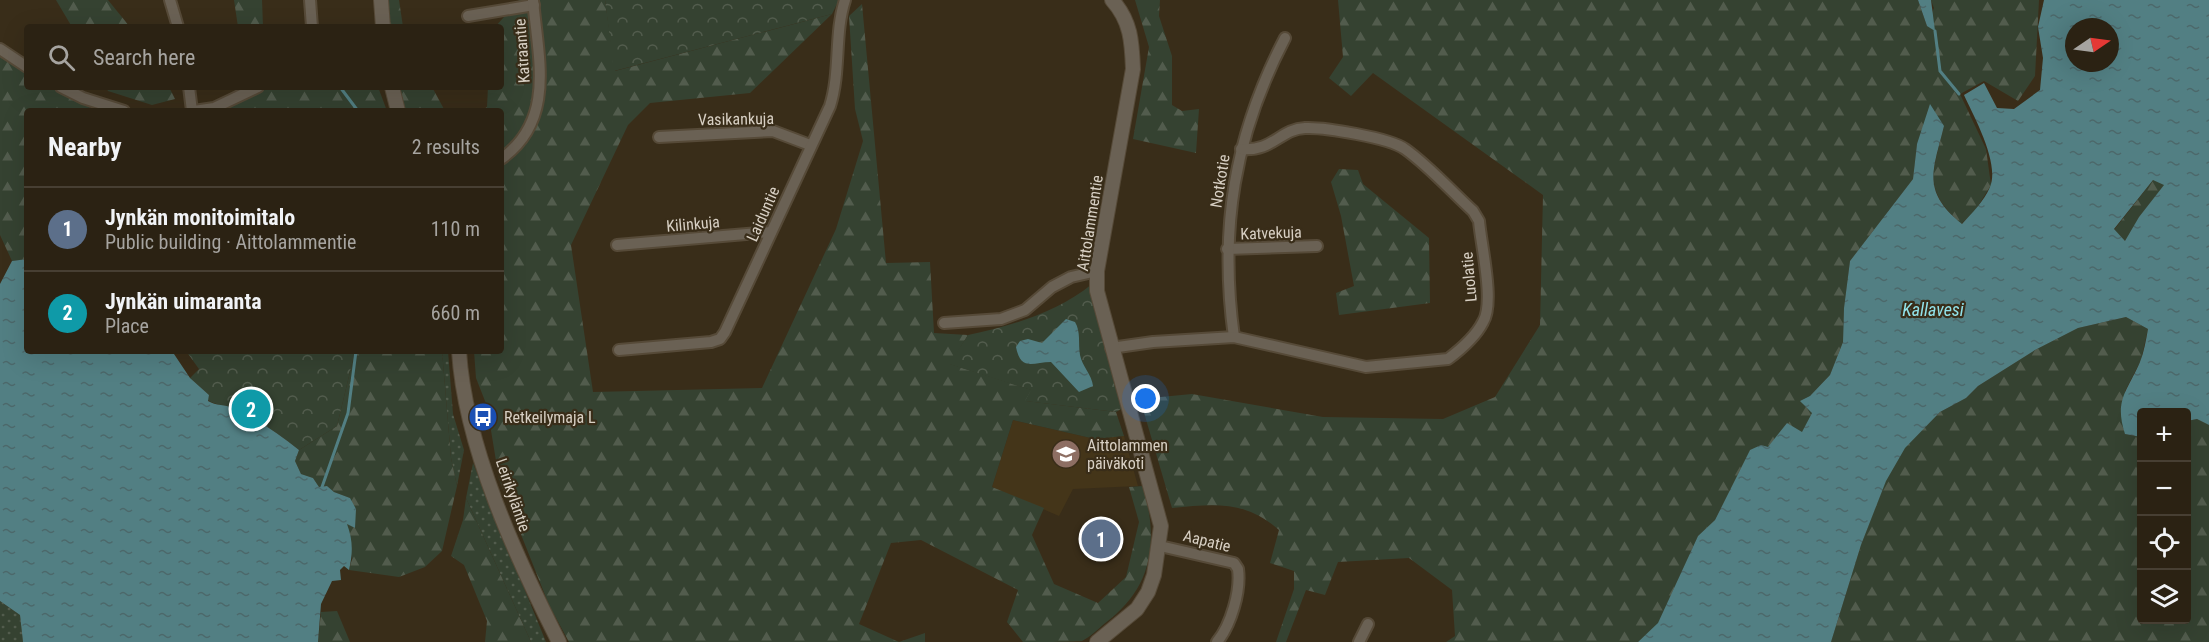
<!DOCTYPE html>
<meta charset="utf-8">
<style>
:root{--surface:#2b2213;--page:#332a1c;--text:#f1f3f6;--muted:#a6a4a0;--line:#473f33;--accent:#f59d8f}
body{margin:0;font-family:"Roboto Condensed",sans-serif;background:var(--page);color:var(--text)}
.controls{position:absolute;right:18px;bottom:18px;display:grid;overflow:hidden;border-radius:6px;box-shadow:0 6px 24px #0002}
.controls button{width:54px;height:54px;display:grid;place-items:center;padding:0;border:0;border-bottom:2px solid var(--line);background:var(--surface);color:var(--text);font:30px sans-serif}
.compass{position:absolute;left:2065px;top:18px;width:54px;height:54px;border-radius:50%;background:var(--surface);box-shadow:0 6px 24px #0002;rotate:77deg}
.you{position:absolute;left:1146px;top:399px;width:21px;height:21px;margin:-15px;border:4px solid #fff;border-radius:50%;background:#1a73e8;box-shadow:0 0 0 9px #1a73e833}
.badge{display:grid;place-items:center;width:39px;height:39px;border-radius:50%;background:var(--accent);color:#fff;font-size:20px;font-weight:700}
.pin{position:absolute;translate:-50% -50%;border:3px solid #fff;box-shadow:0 2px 6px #0006}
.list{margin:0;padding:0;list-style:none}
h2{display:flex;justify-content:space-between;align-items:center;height:78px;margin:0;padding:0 24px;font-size:26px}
h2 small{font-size:20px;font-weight:400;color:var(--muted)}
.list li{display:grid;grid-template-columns:39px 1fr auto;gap:18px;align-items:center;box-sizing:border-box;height:84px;padding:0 24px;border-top:2px solid var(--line)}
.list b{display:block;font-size:22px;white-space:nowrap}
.list p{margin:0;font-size:20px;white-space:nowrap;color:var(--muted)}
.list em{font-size:20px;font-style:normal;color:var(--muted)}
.icon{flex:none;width:33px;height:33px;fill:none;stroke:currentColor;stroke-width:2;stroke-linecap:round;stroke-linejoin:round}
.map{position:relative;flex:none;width:2209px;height:642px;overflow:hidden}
.search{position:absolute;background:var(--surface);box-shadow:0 6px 24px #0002;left:24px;top:24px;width:480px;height:66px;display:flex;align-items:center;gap:15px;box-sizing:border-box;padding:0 21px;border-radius:6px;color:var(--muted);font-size:22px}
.panel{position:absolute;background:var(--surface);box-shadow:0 6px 24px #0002;left:24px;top:108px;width:480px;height:246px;border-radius:6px}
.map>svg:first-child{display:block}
.built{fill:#443519}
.grass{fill:url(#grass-dots)}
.forest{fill:url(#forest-firs)}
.park{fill:url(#park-crowns)}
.water{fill:url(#water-ripples);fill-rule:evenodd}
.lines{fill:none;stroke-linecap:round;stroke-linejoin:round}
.stream{stroke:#527f83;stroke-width:3}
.minor-casing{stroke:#564a38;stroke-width:14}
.tertiary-casing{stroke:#564a38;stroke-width:16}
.minor{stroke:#6a6154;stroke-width:10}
.tertiary{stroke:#6a6154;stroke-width:14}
.labels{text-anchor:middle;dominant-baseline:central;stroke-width:4.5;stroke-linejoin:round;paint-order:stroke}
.street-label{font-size:16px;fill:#d8d0c4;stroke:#392d19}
.poi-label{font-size:16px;fill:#d8d0c4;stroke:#392d19;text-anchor:start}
.water-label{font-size:18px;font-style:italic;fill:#92e3ea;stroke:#392d19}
</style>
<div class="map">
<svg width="2209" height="642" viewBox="0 0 2209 642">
<defs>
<pattern id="grass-dots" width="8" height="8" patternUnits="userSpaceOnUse" patternTransform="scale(1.5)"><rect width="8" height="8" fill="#354231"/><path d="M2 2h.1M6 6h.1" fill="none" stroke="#525c4d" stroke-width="1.8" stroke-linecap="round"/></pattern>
<pattern id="forest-firs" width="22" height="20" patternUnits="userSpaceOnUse" patternTransform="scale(1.5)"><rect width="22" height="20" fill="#354231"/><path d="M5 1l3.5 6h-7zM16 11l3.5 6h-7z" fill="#525c4d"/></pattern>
<pattern id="park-crowns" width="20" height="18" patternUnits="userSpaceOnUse" patternTransform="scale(1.5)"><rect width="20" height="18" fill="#354231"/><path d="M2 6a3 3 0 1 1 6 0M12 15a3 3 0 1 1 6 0" fill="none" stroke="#525c4d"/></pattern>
<pattern id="water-ripples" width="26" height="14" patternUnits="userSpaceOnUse" patternTransform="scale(1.5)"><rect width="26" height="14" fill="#527f83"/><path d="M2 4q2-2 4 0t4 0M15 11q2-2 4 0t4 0" fill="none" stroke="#4c686a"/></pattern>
</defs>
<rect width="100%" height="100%" fill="#392d19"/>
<polygon class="built" points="1013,420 1095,439 1124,436 1138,486 1073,489 1059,516 992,487"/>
<g class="grass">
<polygon points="442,351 448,351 453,414 464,450 457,486 451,458"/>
<polygon points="473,463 546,642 531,642 466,498"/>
<polygon points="0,601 20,615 23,642 0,642"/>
</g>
<g class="forest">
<polygon points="56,0 108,0 130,27 72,27"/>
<polygon points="234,0 262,0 263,27 238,27"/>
<polygon points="384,0 399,0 403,27 386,27"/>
<path d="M 519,0 L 605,0 L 615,71 L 832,14 L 750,93 L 650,103 L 628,125 L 571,245 L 593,392 L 762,388 L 836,229 L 863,141 L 855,109 L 849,16 L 862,4 L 886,263 L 930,262 L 934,333 L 968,335 L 950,364 L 1032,390 L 1026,401 L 1116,412 L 1124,436 L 1095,439 L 1013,420 L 992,487 L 1044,508 L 1032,535 L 1054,584 L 1098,603 L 1126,577 L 1139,522 L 1129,487 L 1143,486 C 1159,542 1153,588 1104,624 C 1097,630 1090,637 1082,641 C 1071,642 1036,642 1023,642 L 1007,622 L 1018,590 L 921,540 L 891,543 L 859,624 L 899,642 L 925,633 L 925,642 L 569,642 L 549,605 L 499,479 L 487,406 L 476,378 L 474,351 L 501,351 L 501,111 L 481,111 L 487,107 L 488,87 L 501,87 L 501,27 L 495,27 Z"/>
<polygon points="1135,0 1160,0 1159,16 1172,56 1172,105 1182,111 1199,109 1196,153 1133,139 1149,47"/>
<path d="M 1338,0 L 1918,0 L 1927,26 L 1934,8 L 1931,0 L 2039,0 L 2035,76 L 2018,101 L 1984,81 L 1960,94 L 1986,149 L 1991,185 L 1975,211 L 1961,224 C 1922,188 1933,173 1944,126 L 1917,144 L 1913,179 L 1850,261 L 1844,308 L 1843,342 L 1830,375 L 1810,396 L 1812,413 L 1802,433 L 1787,423 L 1768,448 L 1750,450 L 1715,520 L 1698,536 L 1658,624 L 1638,642 L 1446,642 L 1455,636 L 1452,590 L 1409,558 L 1338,562 L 1325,595 L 1306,590 L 1286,642 L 1276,642 L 1294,589 L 1294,571 L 1270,563 L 1279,530 C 1245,500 1214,504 1172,508 L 1140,399 L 1192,394 L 1323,417 L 1443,419 L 1495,397 L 1540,325 L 1543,195 L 1373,73 L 1351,96 L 1329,78 L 1343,57 Z"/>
<polygon points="0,55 27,74 27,87 51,87 92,109 88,111 27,111 27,259 12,261 0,235"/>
<polygon points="106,87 169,87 175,99 152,105 108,91"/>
<polygon points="271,87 378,87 387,111 220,111"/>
<polygon points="397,87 432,87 445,111 404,111"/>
<polygon points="1339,169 1358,170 1363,184 1429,238 1430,303 1339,315 1336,293 1354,286 1341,216 1331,182"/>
<polygon points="2154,179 2165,184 2139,217 2126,242 2114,230"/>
<polygon points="2126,317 2148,329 2141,360 2125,391 2125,434 2141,437 2142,620 2186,620 2187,421 2197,419 2209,425 2209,642 1831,642 1861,545 1886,480 1904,448 1940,412 1966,398 1978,386 2035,350 2078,328"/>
<polygon points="355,351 442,351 451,458 457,486 442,551 425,567 399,577 349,570 352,559 346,523 355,528 350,498 334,492 327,486 319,487 313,478 301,474 295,461 299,450 337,426"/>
<polygon points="466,498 531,642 485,642 487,621 464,565 451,556 463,520"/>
<polygon points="337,611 350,642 318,642 321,612"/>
</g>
<g class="park">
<polygon points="605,0 839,0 832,14 614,71"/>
<path d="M 1092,284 L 1123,408 L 1116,412 L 1025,401 L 1031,390 L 949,364 L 968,335 C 1011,326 1058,312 1092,284 Z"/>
<path d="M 186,351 L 355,351 L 337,426 L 299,450 C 278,433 259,420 234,409 C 225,404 216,406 208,400 L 209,395 L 190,378 L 199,369 Z"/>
</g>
<g class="water">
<polygon points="1918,0 1931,0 1935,31 1927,26"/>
<path d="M 2044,0 L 2209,0 L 2209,425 L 2197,419 L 2187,421 L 2186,412 L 2142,412 L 2141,437 L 2125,434 C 2114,400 2127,392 2140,362 C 2144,352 2146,340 2148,329 L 2126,317 L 2078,328 L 2035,350 L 1978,386 L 1966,398 L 1940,412 L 1905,448 L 1886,481 L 1861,545 L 1831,642 L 1638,642 L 1658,623 L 1698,536 L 1715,520 L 1750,450 L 1761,445 L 1768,447 L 1787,423 L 1802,432 L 1812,413 L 1800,401 L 1810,396 L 1830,375 L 1843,342 L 1844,308 L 1850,261 L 1913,179 L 1917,144 L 1930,104 L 1944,126 C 1933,171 1921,191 1962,224 C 1972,213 1984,201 1990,187 C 2000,163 1974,117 1964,95 L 1984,83 L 1997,108 L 2014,109 L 2040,90 L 2043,58 L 2038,27 ZM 2074,27 L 2110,27 L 2110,63 L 2074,63 ZM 2153,180 L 2164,185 L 2139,217 L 2125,241 L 2114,229 Z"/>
<path d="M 27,259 L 27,351 L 172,351 L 190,378 L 209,395 L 208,401 C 216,406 225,404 235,409 C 259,420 278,433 299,450 L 295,461 L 301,474 L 313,478 L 319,487 L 327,486 L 334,492 L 350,498 L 356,509 L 355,528 L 347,524 C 353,540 353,553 349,570 L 344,566 L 340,570 L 341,580 L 332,581 L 321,604 L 318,642 L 23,642 L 20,615 L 0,601 L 0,284 L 12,261 Z"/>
<path d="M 1066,319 L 1075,322 C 1081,332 1078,343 1080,355 C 1082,366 1092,375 1093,386 L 1079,392 L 1051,362 C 1033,362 1021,372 1016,347 L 1020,341 L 1028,339 L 1042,343 Z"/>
</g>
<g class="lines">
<g class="stream">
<polyline points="1935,31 1940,71 1959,94"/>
<polyline points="340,87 358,111"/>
<polyline points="322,487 348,413 356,351"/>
</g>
<g class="minor-casing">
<g id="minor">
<polyline points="170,0 178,27"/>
<polyline points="310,0 312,27"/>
<polyline points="468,16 534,5"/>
<polyline points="0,49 27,67"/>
<polyline points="61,87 83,98 124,111"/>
<polyline points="189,87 192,111"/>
<polyline points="194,111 214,108 258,87"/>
<polyline points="659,137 773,131 810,145"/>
<path d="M 501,159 C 556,120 538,58 533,0"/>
<polyline points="617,245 771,232"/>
<polyline points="1227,249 1317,246"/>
<polyline points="944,323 1001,319 1025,310 1052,287 1071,277 1097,271"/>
<path d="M 1234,337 C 1219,229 1234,136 1285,38"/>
<path d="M 1111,348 L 1153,342 L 1234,337 L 1366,367 L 1448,359 C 1460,350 1476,336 1483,322 C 1495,303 1481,245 1479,221 L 1473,211 C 1451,191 1429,166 1405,149 C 1390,138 1324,127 1305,128 C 1280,129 1273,152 1241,149"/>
<path d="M 619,350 L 711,342 L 720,339 L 725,332 L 830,106 C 841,71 834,34 845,0"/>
<path d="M 1160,546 L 1234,563 L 1238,569 C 1241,591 1231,625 1217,642"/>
<polyline points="1359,642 1368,624"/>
</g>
</g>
<g class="tertiary-casing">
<g id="tertiary">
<polyline points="381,0 383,27"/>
<polyline points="392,87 398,111"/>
<path d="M 459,351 C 465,447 516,557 559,642"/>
<path d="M 1097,642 L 1137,609 L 1148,592 L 1154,575 L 1161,526 L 1097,291 L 1097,271 L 1133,69 C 1132,42 1131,21 1112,0"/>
</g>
</g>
<use href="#minor" class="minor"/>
<use href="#tertiary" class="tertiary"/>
</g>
<defs>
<g id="bus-disc" transform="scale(1.5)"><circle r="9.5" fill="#1a4fb4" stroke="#392d19"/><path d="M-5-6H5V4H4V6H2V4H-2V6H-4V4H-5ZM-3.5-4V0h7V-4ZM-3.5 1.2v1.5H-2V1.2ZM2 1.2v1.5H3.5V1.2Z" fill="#fff"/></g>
<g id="school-disc" transform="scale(1.5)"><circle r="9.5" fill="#8d6e63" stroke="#392d19"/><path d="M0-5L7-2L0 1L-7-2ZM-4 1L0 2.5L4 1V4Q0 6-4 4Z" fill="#fff"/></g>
</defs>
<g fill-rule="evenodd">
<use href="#bus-disc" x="483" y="417"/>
<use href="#school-disc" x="1066" y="454"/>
</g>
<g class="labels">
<g class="street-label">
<text transform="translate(522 51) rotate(-94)">Katraantie</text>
<text transform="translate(736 119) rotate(-1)">Vasikankuja</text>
<text transform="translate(1220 181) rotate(-81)">Notkotie</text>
<text transform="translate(763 214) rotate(-66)">Laiduntie</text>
<text transform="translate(1090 223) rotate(-81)">Aittolammentie</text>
<text transform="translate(693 224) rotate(-5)">Kilinkuja</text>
<text transform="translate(1271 233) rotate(-2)">Katvekuja</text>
<text transform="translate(1469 277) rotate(-95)">Luolatie</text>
<text transform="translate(513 495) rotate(71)">Leirikyläntie</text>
<text transform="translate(1207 541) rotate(14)">Aapatie</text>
</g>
<g class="poi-label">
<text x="504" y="417">Retkeilymaja L</text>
<text x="1087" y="445">Aittolammen<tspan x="1087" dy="18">päiväkoti</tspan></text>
</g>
<g class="water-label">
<text x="1933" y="309">Kallavesi</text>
</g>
</g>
</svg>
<div class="controls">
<button>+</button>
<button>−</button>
<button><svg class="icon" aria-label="locate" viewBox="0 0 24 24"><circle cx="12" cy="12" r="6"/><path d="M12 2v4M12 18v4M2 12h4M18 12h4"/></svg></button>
<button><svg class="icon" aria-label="layers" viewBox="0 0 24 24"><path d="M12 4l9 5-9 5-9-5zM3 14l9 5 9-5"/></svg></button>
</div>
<svg class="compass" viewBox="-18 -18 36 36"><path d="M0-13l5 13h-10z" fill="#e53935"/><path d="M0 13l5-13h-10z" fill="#a6a4a0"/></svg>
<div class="you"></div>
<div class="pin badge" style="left:1101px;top:539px;background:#5c6f8a">1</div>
<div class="pin badge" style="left:251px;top:409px;background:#0f9aa8">2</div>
<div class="search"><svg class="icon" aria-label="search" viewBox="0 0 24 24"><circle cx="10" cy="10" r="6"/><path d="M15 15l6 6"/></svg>Search here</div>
<section class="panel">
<h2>Nearby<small>2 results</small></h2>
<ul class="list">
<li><span class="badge" style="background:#5c6f8a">1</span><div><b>Jynkän monitoimitalo</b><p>Public building · Aittolammentie</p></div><em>110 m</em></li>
<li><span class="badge" style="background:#0f9aa8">2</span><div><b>Jynkän uimaranta</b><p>Place</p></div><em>660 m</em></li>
</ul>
</section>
</div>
